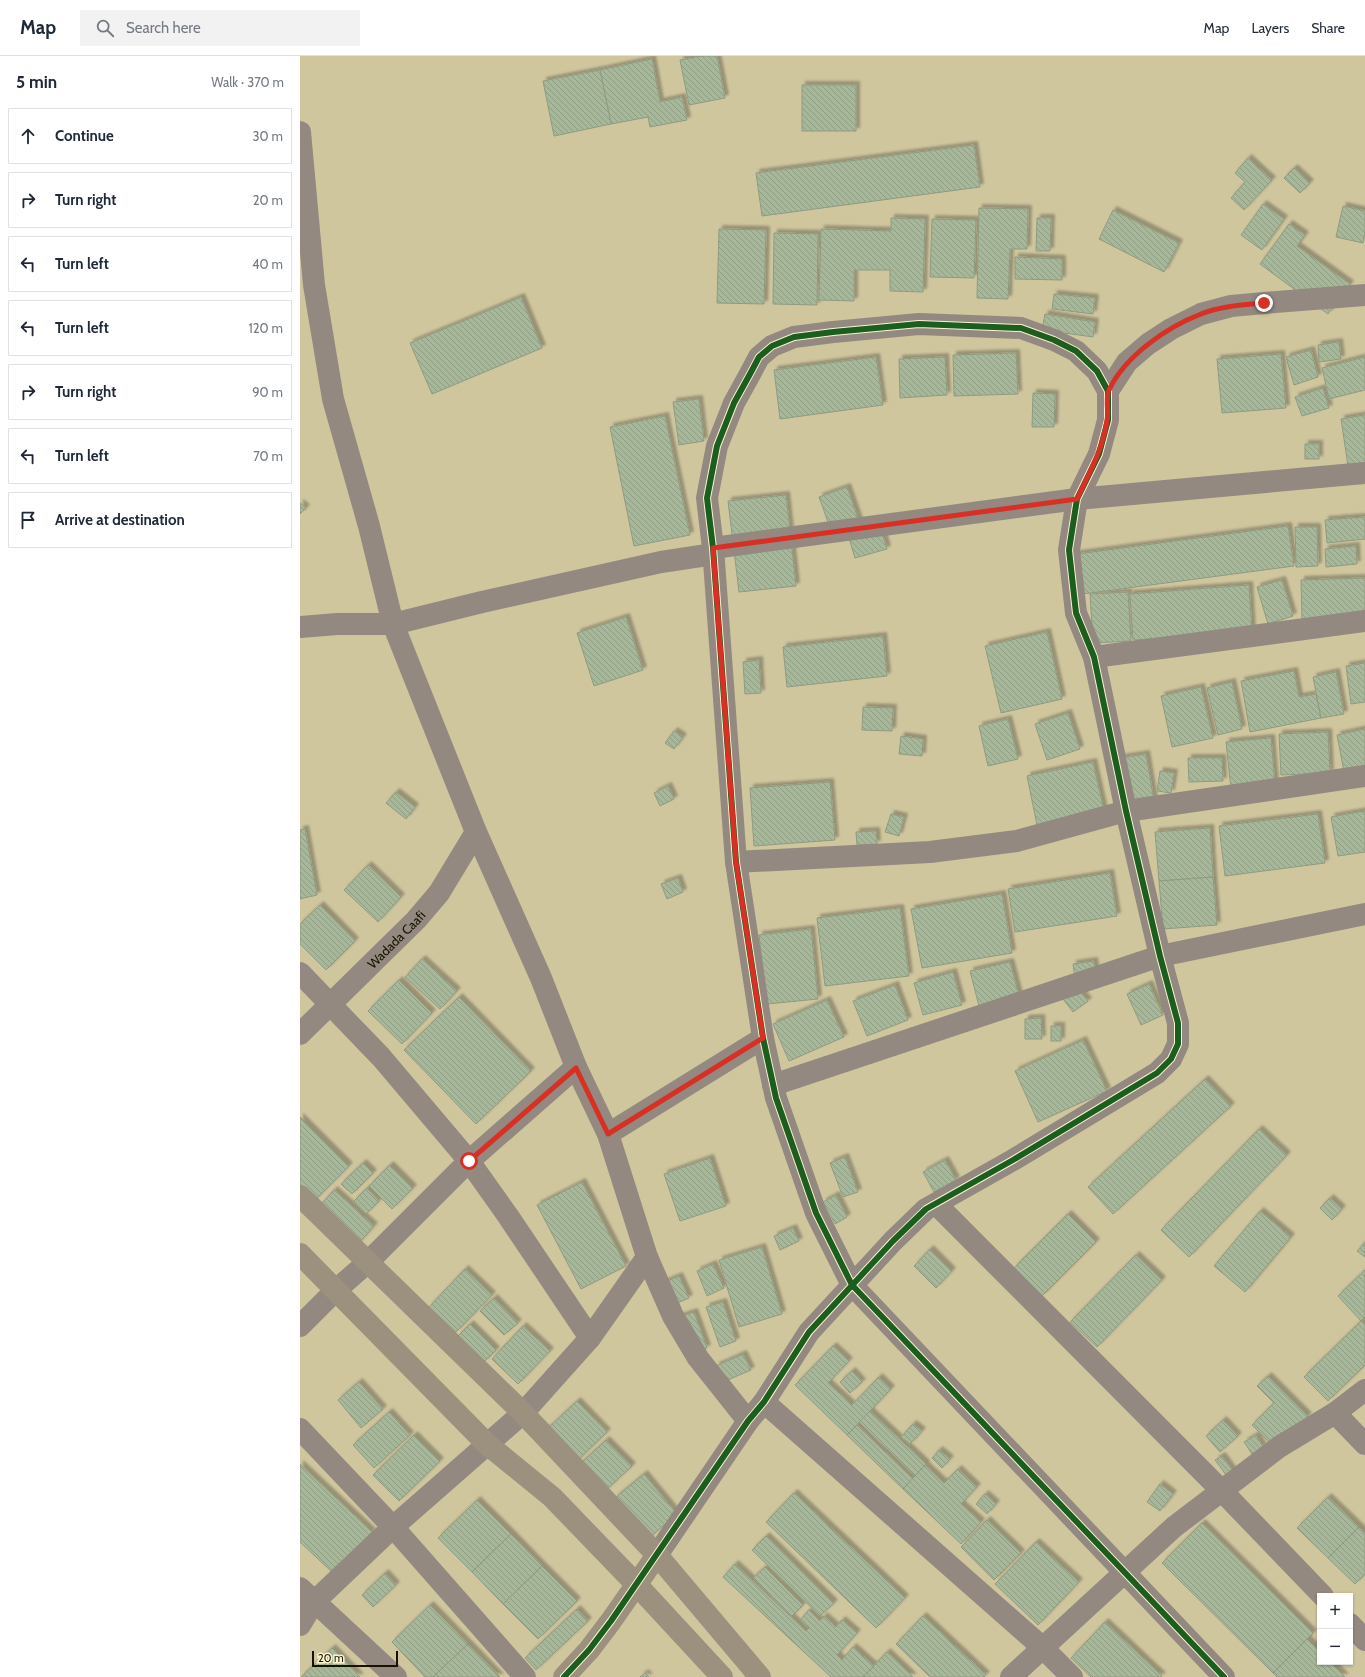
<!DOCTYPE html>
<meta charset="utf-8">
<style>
:root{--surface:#fff;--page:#f2f2f3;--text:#1f2937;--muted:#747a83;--line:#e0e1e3}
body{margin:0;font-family:Cabin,sans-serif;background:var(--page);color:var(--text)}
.controls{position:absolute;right:12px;bottom:12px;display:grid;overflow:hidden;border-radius:0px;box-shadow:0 1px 3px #0004}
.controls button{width:36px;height:36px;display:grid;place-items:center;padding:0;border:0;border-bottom:1px solid var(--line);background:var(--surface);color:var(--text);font:20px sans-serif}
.scale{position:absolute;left:12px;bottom:10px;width:86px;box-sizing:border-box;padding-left:4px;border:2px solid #171300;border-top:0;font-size:11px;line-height:14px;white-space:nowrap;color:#171300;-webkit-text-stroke:3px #fcf4d0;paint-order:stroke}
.stop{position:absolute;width:12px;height:12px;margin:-9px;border:3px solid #d93025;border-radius:50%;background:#fff}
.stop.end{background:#d93025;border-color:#fff;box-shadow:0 1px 4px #0008}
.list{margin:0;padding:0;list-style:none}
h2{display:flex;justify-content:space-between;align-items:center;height:52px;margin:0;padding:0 16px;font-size:17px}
h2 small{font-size:13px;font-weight:400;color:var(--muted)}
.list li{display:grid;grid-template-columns:26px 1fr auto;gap:12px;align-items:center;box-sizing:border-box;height:56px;margin:0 8px 8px;padding:0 8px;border:1px solid var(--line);border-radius:0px}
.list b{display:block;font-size:15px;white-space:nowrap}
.list em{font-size:13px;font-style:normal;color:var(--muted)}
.icon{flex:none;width:22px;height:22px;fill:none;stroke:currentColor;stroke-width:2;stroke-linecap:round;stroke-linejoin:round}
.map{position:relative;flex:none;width:1065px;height:1621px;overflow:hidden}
header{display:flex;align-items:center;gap:24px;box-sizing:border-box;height:56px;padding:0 20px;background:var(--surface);border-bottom:1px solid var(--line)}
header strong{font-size:19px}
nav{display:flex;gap:22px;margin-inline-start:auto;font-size:14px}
.search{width:280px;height:36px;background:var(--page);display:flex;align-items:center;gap:10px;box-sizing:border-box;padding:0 14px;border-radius:0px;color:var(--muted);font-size:15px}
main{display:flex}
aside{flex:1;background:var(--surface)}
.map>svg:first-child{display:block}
.building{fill:url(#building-back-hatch);stroke:#909a80;filter:url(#shadow)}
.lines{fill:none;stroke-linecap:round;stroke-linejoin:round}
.street{stroke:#948980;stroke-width:22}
.secondary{stroke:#9c907f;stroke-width:22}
.cycleway-casing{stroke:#fcf4d0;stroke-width:8}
.cycleway{stroke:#1b5e20;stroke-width:6}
.route{stroke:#d93025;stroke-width:5}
.labels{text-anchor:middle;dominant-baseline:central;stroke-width:3;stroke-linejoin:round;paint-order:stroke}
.street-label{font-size:13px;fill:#171300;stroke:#fcf4d0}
</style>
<header>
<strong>Map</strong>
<div class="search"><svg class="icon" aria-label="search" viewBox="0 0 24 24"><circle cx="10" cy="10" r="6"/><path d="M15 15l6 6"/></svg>Search here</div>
<nav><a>Map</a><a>Layers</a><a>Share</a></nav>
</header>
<main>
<aside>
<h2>5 min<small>Walk · 370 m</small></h2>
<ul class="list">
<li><svg class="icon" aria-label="ahead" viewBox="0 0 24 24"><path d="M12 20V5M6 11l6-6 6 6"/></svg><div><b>Continue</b></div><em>30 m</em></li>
<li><svg class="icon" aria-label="right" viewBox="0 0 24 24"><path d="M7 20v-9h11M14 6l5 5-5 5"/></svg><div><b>Turn right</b></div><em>20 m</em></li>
<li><svg class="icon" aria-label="left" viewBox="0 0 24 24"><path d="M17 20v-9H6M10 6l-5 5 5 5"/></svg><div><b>Turn left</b></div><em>40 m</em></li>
<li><svg class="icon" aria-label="left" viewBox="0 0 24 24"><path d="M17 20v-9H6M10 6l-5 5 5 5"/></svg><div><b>Turn left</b></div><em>120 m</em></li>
<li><svg class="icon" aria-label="right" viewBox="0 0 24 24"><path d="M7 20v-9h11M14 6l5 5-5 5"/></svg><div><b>Turn right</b></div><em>90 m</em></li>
<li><svg class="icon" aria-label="left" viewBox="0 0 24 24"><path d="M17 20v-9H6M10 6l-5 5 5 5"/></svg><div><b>Turn left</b></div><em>70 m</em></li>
<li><svg class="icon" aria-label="arrive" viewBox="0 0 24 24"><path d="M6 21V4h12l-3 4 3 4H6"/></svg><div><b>Arrive at destination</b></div></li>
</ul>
</aside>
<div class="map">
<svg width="1065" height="1621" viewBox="0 0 1065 1621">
<defs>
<pattern id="building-back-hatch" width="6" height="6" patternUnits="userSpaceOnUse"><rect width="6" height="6" fill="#a7b89a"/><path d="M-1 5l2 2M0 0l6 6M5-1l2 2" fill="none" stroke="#8f9d83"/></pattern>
<filter id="shadow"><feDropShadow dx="3.5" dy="-3.5" stdDeviation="1" flood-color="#0004"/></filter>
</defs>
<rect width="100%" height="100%" fill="#cfc69e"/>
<g class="building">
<polygon points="402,0 417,0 425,42 389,49 380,4"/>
<polygon points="352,3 360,46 382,41 387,64 350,71 348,61 311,68 300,14"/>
<polygon points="300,14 311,68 254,80 243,25"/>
<rect x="502" y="29" width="54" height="46"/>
<polygon points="674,89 680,131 462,160 456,117"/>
<polygon points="948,102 972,124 944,154 931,142 945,126 935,117"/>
<polygon points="994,112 1010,127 1000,137 984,122"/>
<polygon points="963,148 984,163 962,194 941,179"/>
<polygon points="1043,150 1065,155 1065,177 1063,187 1036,181"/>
<polygon points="679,152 728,153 727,193 710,193 708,243 677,242"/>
<polygon points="813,154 879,187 864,216 799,183"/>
<polygon points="591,162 625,163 623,236 590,235 590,214 554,214 554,245 519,244 521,173 591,175"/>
<polygon points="737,162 751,162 750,195 736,195"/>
<polygon points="632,163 676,164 674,222 630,221"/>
<polygon points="989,168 1005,179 997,190 1050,228 1028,258 960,208"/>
<polygon points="419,173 466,174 464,248 417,247"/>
<polygon points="474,177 518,178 517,249 473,248"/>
<polygon points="715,201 762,203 762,224 715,223"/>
<polygon points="754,238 795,242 793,258 752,253"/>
<polygon points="221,241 242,292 132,338 110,287"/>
<polygon points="745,258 795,266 793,281 742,274"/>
<polygon points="1039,286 1041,303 1019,306 1018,289"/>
<polygon points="1011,294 1018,321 994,329 986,301"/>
<polygon points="716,297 718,338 654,340 653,299"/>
<polygon points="981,298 986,352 922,357 917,303"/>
<polygon points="576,301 583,349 480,363 474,314"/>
<polygon points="645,301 647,339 600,342 599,303"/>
<polygon points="1065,301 1065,334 1029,343 1022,312"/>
<polygon points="1023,332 1029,352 1002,360 995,341"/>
<polygon points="733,337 755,338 754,371 732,371"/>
<polygon points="399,343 404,385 379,389 373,346"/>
<polygon points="1065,359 1065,407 1048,410 1041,363"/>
<polygon points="365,360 390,479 334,490 310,371"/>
<rect x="1005" y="388" width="14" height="15"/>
<polygon points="547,431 561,471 533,480 519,441"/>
<polygon points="486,439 496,530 439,536 428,445"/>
<polygon points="0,447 6,452 0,458"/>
<polygon points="1065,461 1065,483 1027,487 1025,464"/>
<polygon points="580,470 587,493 555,502 548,479"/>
<polygon points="988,470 994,510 775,539 770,499"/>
<polygon points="995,471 1017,471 1018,510 996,511"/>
<polygon points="1056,490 1057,508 1026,511 1025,493"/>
<polygon points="1065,522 1065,561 1002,563 1001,524"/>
<polygon points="982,524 993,560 968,568 957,531"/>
<polygon points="949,529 952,576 833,584 830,538"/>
<polygon points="828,536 831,585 793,587 790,538"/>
<polygon points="326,561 343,614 294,630 277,577"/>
<polygon points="747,576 762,643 701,657 685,590"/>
<polygon points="583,580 587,620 487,631 483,591"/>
<polygon points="459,604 461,637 445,638 443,606"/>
<polygon points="1065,607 1065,646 1051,648 1046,610"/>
<polygon points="994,615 999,641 1016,638 1021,662 950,676 941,625"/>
<polygon points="1036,616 1044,658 1021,662 1013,621"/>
<polygon points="932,626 942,673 918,679 907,632"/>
<polygon points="901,631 913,682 872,691 861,640"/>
<polygon points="563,651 593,652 592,675 562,674"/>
<polygon points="768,657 780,693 747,704 735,668"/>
<polygon points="708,663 718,703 688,710 679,670"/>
<polygon points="1065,673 1065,717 1045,721 1037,679"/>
<polygon points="374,675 383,681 374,693 365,687"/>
<polygon points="1028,676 1030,717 981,719 979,678"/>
<polygon points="601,680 623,683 622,700 599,698"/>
<polygon points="971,682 975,729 931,733 926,686"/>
<polygon points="846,698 854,745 827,749 820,702"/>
<polygon points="888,702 922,702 923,725 889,726"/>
<polygon points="793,706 805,760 738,774 727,720"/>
<polygon points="860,715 874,717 871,737 857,735"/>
<polygon points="530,726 535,784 454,790 450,732"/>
<polygon points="368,730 374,743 360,750 354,737"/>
<polygon points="96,736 115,751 106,763 86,747"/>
<polygon points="1065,755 1065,796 1038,800 1031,761"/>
<polygon points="591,758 604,761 599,780 585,776"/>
<polygon points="1018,758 1025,807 925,820 919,770"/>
<polygon points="910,772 913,821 859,825 855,776"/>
<polygon points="5,773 17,839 0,843 0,774"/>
<polygon points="576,775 577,788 557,789 556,776"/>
<polygon points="68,809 101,841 78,866 44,834"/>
<polygon points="810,817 817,860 715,876 708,833"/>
<polygon points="913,821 917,869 863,873 859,825"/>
<polygon points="378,822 383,836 367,843 361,828"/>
<polygon points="702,838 712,897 622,912 611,853"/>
<polygon points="20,849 55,885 26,914 0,888 0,868"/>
<polygon points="600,852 609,920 525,930 517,862"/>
<polygon points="511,873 518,943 467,948 459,879"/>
<polygon points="122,903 157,935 140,953 105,921"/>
<polygon points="794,905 796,919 775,922 773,908"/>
<polygon points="710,906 719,940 679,950 670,915"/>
<polygon points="653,916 662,949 623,959 614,927"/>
<polygon points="99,924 132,957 102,988 68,955"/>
<polygon points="849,928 863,959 841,969 827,938"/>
<polygon points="595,929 608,964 567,980 553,945"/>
<polygon points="777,932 788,945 773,956 763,943"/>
<polygon points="159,941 231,1015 176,1068 104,994"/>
<polygon points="527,944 544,981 489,1005 473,968"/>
<polygon points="741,962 742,983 725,983 725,963"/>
<rect x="751" y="970" width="10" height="15"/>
<polygon points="783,984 807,1035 738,1066 715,1015"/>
<polygon points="905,1023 931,1050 813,1158 788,1131"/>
<polygon points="0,1061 49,1110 11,1148 0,1137"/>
<polygon points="959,1073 987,1099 889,1201 861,1174"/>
<polygon points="545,1101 558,1136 543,1141 530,1107"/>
<polygon points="410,1102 426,1150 380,1165 364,1118"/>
<polygon points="645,1104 656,1124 634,1136 623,1116"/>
<polygon points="63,1107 73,1117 52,1138 41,1128"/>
<polygon points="90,1109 113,1132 92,1153 69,1130"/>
<polygon points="282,1126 326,1210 281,1233 237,1149"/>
<polygon points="67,1132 79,1145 66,1158 54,1145"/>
<polygon points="34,1134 74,1170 57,1189 16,1154"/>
<polygon points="536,1139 547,1161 535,1168 523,1146"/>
<polygon points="1030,1142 1042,1153 1032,1164 1020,1152"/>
<polygon points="960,1155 991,1181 945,1236 914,1210"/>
<polygon points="768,1158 796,1186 742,1240 714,1212"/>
<polygon points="493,1172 499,1185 480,1194 474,1180"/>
<polygon points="1065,1186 1065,1201 1057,1195"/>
<polygon points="462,1191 482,1258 439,1271 419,1204"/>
<polygon points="630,1193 652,1215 636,1232 614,1210"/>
<polygon points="836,1199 862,1224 797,1291 770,1266"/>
<polygon points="413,1208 424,1232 407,1240 397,1215"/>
<polygon points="165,1213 192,1239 156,1276 129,1251"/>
<polygon points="1065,1214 1065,1261 1061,1265 1038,1240"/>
<polygon points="379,1220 389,1242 368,1251 358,1229"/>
<polygon points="194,1242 218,1267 204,1279 180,1255"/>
<polygon points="423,1246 436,1285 420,1291 406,1251"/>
<polygon points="394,1256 407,1292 386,1300 373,1263"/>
<polygon points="1061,1265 1065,1268 1065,1309 1028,1345 1004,1321"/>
<polygon points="170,1268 196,1294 184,1306 158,1280"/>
<polygon points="223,1270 250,1295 218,1328 192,1303"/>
<polygon points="533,1290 549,1305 528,1327 552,1349 579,1321 591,1333 547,1379 495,1329"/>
<polygon points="443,1298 451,1314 423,1326 416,1310"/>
<polygon points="552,1315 562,1326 550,1337 540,1326"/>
<polygon points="968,1320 1008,1360 975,1392 952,1369 974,1347 957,1330"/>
<polygon points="59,1326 83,1353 61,1372 38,1344"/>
<polygon points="277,1345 307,1376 275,1407 245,1375"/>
<polygon points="570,1355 626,1408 615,1420 559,1366"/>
<polygon points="89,1356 110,1379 74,1412 53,1389"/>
<polygon points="923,1364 938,1380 920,1396 906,1380"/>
<polygon points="613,1368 622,1375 610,1388 601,1381"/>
<polygon points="557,1369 613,1423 603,1433 547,1379"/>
<polygon points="114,1379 140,1405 99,1445 73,1419"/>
<polygon points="956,1379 963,1391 952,1398 944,1386"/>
<polygon points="306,1384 332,1410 304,1436 279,1409"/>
<polygon points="639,1394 650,1403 642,1412 632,1402"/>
<polygon points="922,1400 935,1418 929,1423 915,1404"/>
<polygon points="0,1408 72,1476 33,1517 0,1486"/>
<polygon points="625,1409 644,1427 658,1413 677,1431 661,1448 681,1466 661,1488 603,1433"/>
<polygon points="344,1418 377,1458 349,1482 315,1442"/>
<polygon points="860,1428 873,1438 860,1455 847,1446"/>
<polygon points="494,1437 605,1542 576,1572 466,1466"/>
<polygon points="685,1438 696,1448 687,1458 676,1448"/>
<polygon points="1028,1441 1059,1471 1028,1502 997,1472"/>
<polygon points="177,1444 211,1478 172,1516 138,1482"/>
<polygon points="687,1464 721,1497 694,1524 661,1491"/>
<polygon points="902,1467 1013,1577 973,1617 862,1507"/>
<polygon points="1059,1471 1065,1477 1065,1518 1055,1528 1028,1502"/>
<polygon points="211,1478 242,1510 203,1548 172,1516"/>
<polygon points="466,1480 534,1547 520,1560 452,1494"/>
<polygon points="736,1486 779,1526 738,1569 695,1528"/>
<polygon points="435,1508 506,1575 509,1572 500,1564 509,1554 520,1565 524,1560 536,1571 542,1564 557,1577 537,1599 542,1604 553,1591 574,1610 563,1621 531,1621 423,1521"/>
<polygon points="242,1510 277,1545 238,1583 203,1548"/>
<polygon points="465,1511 503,1549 492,1560 453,1522"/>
<polygon points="85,1517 96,1529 73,1551 62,1539"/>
<polygon points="130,1549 168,1588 133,1621 125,1621 92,1586"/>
<polygon points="277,1553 288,1565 236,1614 225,1602"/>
<polygon points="623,1560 686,1619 684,1621 630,1621 596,1588"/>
<polygon points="805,1566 862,1620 860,1621 791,1621 771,1602"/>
<polygon points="1007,1583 1020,1596 1020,1606 1030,1606 1045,1621 977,1621 973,1617"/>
<polygon points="168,1588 200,1621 133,1621"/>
<polygon points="32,1592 60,1621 1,1621"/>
<polygon points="587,1596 613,1621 563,1621"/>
<polygon points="345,1617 349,1621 340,1621"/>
</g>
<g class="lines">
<g class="street">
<polyline points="0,76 14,229 33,343 69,470 93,568 176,776 241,922 276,1011 308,1078 347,1201 373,1260 398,1302 448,1365"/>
<polyline points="808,335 827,306 848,288 871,273 901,258 931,250 964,247 1065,239"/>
<polyline points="413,492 777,443 1065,417"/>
<polyline points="0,571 37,568 93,568 182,546 361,506 414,498"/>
<polyline points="794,601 1065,565"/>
<polyline points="436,806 630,796 717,785 826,755 1065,720"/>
<polyline points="0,917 81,1001 169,1105 208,1160 290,1282 347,1201"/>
<path id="s1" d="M 0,978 L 116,864 L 139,837 L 176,776"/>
<polyline points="473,1029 860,900 1065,858"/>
<polyline points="308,1078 463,982"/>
<polyline points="636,1148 923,1436 1023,1540"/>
<polyline points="0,1270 36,1234 68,1206 169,1105 276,1011"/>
<polyline points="464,1346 742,1591 772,1621"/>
<polyline points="1035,1357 1065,1388"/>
<polyline points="0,1373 93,1471 225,1621"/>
<polyline points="357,1499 448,1365 464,1346 509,1276 593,1185 626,1153 713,1104 857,1017 871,1003 878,988 878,967 860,900 826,755 794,601 776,557 769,494 777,443 799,398 808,364 808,335 797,315 776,295 754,284 721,272 619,268 533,276 494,281 472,290 459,301 450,318 434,347 417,390 407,442 413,492 436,806 463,982 476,1042 516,1157 552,1229 924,1621"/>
<polyline points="0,1532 96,1621"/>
<polyline points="1050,1568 1065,1584"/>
<polyline points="0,1569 14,1546 93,1471 223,1357 290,1282"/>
<polyline points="711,1621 874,1471 979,1391 1035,1357 1065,1334"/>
</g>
<g class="secondary">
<polyline points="0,1140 223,1357 357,1499 460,1621"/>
<polyline points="0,1198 187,1388 252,1441 336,1528 422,1621"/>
<polyline points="264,1621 289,1594 311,1565 357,1499"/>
</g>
<g class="cycleway-casing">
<polyline id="cycleway" points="264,1621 289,1594 311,1565 448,1365 464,1346 509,1276 593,1185 626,1153 713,1104 857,1017 871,1003 878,988 878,967 860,900 826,755 794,601 776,557 769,494 777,443 799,398 808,364 808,335 797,315 776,295 754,284 721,272 619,268 533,276 494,281 472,290 459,301 450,318 434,347 417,390 407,442 413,492 436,806 463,982 476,1042 516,1157 552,1229 924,1621"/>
</g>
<use href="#cycleway" class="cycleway"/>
</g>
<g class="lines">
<path class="route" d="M 169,1105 L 276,1012 L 308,1078 L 463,982 L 436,806 L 413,492 L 777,443 C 789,417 803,393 807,364 C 809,355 805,342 809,334 C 825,300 867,271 901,258 C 920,250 943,249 964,247"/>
</g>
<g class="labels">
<g class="street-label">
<text stroke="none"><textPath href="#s1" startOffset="135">Wadada Caafi</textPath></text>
</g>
</g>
</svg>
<div class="controls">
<button>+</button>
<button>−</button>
</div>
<div class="scale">20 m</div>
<div class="stop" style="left:169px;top:1105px"></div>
<div class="stop end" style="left:964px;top:247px"></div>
</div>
</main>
